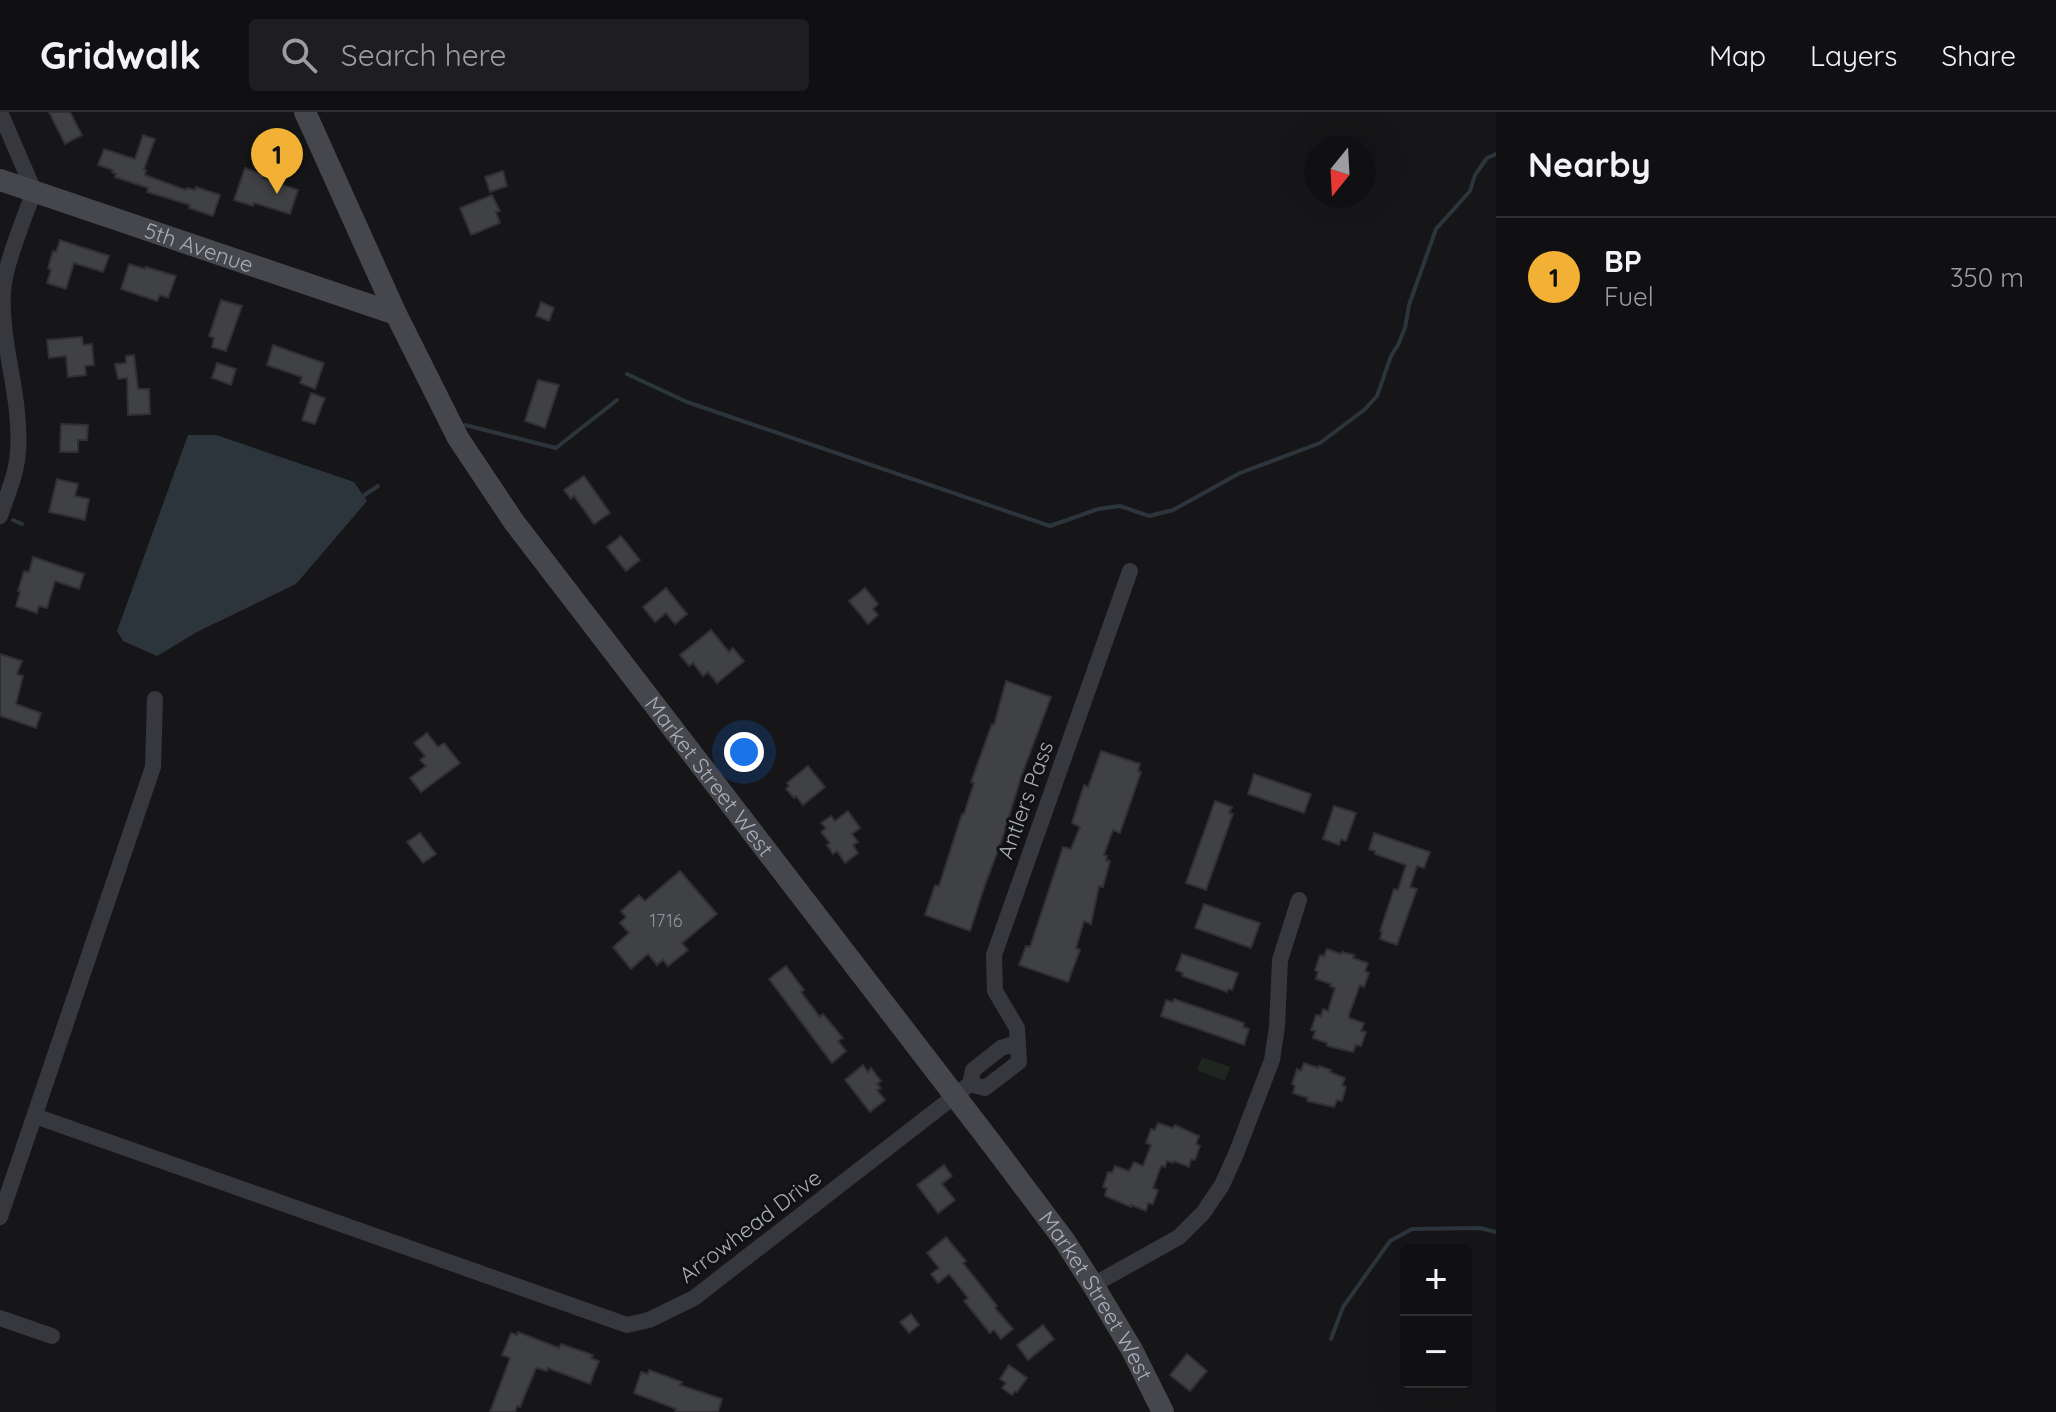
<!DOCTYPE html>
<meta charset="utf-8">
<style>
:root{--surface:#101012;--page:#1e1e20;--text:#f1f3f6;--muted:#9c9d9f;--line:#303032;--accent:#f2b134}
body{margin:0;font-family:Quicksand,sans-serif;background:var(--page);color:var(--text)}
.controls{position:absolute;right:24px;bottom:24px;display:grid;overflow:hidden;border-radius:8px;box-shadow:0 8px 32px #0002}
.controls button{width:72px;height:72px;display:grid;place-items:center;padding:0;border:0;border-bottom:2px solid var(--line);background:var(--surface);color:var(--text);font:40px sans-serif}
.compass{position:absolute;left:1304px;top:24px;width:72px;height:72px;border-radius:50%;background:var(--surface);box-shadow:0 8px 32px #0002;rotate:198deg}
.you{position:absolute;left:744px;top:640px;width:28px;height:28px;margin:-20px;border:6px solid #fff;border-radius:50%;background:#1a73e8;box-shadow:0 0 0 12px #1a73e833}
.badge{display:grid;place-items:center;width:52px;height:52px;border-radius:50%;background:var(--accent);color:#111;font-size:26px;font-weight:700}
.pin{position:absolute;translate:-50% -66px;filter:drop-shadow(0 2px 4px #0008)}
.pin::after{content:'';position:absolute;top:42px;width:28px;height:24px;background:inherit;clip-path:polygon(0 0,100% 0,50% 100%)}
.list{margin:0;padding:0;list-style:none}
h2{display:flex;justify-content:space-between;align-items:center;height:104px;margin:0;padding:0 32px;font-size:34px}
h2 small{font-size:26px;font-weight:400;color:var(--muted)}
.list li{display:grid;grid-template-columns:52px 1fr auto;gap:24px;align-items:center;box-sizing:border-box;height:120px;padding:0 32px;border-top:2px solid var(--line)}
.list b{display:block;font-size:30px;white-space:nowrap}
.list p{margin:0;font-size:26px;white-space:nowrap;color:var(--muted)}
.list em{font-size:26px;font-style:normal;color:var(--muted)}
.icon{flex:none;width:44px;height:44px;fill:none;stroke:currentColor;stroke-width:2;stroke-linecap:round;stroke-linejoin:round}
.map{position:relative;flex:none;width:1496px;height:1300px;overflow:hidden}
header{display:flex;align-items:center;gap:48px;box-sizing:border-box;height:112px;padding:0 40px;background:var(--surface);border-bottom:2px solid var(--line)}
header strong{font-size:38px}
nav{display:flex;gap:44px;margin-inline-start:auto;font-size:28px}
.search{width:560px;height:72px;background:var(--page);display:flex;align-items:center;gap:20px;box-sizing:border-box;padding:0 28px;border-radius:8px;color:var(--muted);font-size:30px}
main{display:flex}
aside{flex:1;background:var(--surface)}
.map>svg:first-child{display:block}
.green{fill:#1e261f}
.water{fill:#2c353c}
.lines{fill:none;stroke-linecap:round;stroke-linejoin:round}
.stream{stroke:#2c353c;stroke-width:4}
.building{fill:#404145;stroke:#303034;stroke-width:2}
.street{stroke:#37383d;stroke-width:16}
.secondary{stroke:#45474d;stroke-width:22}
.labels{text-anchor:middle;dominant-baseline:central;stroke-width:6;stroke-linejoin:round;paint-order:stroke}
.number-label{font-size:18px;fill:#8e929b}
.street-label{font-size:22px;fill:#a8adb8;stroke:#111113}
</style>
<header>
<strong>Gridwalk</strong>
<div class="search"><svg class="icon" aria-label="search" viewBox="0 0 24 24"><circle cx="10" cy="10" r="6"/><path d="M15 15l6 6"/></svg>Search here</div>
<nav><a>Map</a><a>Layers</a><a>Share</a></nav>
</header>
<main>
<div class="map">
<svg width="1496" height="1300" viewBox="0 0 1496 1300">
<rect width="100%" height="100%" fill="#161618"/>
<polygon class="green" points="1202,945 1230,955 1225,969 1197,958"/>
<polygon class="water" points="188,323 216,323 354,370 367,389 296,472 197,520 157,544 123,529 117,519"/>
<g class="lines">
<g class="stream">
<polyline points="627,262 687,290 1050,414 1098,397 1120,394 1149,404 1173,398 1240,361 1320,331 1364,298 1377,284 1391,244 1398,233 1405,216 1409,193 1436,117 1470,79 1475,63 1487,46 1496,42"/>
<polyline points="465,313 556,336 617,288"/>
<polyline points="360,386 378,374"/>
<polyline points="13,408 22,412"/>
<polyline points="1331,1227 1343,1195 1390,1129 1412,1117 1480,1116 1496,1120"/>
</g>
</g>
<g class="building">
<polygon points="49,0 70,0 82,23 65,32"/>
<polygon points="143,23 155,27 144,57 146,58 145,63 186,78 187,76 195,78 196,75 220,83 213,104 189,96 190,93 147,80 148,76 115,65 116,62 112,60 113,58 98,53 104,37 135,47"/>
<polygon points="245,56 264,63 263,66 298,78 290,102 254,91 253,94 234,88"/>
<polygon points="503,59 507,74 490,80 485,65"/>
<polygon points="492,83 500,99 496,100 500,111 471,123 460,96"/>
<polygon points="60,128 109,144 103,160 74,151 66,177 47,171 51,158 48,156 53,139 56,140"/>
<polygon points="129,152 145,157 146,155 176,164 168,186 160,183 157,189 121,177"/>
<polygon points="221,188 242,194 226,239 212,235 214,226 209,224"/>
<polygon points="541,190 554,196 549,209 536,204"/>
<polygon points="82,225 83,233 92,232 94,253 85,254 86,263 68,265 66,244 49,246 47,228"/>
<polygon points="273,233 324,251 315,277 300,271 302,265 267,253"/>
<polygon points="134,243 138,277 149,277 150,302 128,303 127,266 118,267 115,252 126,251 126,244"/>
<polygon points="217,251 236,257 231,273 212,266"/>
<polygon points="538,268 559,273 545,316 525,309"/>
<polygon points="311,281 325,286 315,312 302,308"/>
<polygon points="61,312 88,313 87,328 78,328 78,340 60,340"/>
<polygon points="584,364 610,401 594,412 574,384 571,387 564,378"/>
<polygon points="57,367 78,372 75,384 89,387 85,408 49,400"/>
<polygon points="621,424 640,448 626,459 607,435"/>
<polygon points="33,445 84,462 79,477 55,469 47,496 39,494 37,501 16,494 20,480 18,479 24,459 29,460"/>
<polygon points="666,476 687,502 675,512 666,501 655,510 643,495"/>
<polygon points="865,476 878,492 873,497 878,503 868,512 849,489"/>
<polygon points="711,518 729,540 733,536 744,549 717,571 708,560 703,564 693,551 689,554 680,543"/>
<polygon points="0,542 22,549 17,562 23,564 16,592 41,601 36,616 0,604"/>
<polygon points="1006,569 1051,585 1021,665 1002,728 985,773 970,819 925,803 935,773 939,774 962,702 964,702 974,671 971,670 992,612 994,613"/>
<polygon points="427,621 438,635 444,631 460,651 421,680 410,666 426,654 420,648 425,644 414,631"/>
<polygon points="1101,639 1140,652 1138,659 1141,660 1120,721 1113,718 1104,743 1107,744 1106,748 1110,749 1103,775 1099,774 1091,812 1084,809 1076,836 1080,838 1068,870 1019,853 1026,834 1030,835 1063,735 1071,737 1080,715 1072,711 1084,673 1088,675"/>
<polygon points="808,654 825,675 803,693 796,684 794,686 786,677 789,674 787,671"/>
<polygon points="1254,662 1311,682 1304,701 1248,682"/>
<polygon points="1215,689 1232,695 1229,701 1233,702 1206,778 1186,771"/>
<polygon points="1334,694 1356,701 1346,729 1341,727 1339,733 1323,727"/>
<polygon points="848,699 860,716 852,722 858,730 853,733 858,741 845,751 837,739 833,742 827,733 830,731 821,720 826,716 821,711 831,704 835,709"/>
<polygon points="420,721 436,742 423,751 407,730"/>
<polygon points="1374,721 1430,740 1424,756 1417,754 1410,775 1417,777 1397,833 1380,827 1382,820 1380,819 1394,777 1398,778 1406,753 1375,742 1375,739 1369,737"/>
<polygon points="680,759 717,802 682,831 688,838 668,854 663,848 657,853 648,842 631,857 613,835 629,821 620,811 626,805 621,799 639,783 645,789"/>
<polygon points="1204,792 1260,811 1251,836 1195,816"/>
<polygon points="1327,837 1341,842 1342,840 1354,843 1353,846 1368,851 1365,859 1369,861 1364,875 1360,873 1349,903 1349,906 1364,911 1361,919 1366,920 1361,934 1356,933 1353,940 1327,934 1327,931 1313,926 1315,919 1311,918 1316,903 1321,904 1323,897 1328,899 1335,876 1330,874 1331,872 1316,867 1318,860 1315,858 1320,843 1324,844"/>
<polygon points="1182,842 1238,861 1232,878 1228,877 1227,880 1182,864 1183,861 1176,858"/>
<polygon points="786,854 804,878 801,880 820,905 823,902 843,926 838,929 846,939 832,951 769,867"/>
<polygon points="1174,887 1244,911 1243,915 1249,917 1244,933 1161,904 1166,888 1173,890"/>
<polygon points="1304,951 1318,956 1319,954 1331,958 1330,960 1345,966 1342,973 1346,975 1342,989 1337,988 1334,995 1307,989 1308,986 1293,981 1295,974 1292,972 1297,957 1301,959"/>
<polygon points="863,953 868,960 871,956 881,969 877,972 881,976 877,978 885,988 870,1000 845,968"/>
<polygon points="1158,1011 1173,1016 1175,1013 1199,1024 1196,1032 1200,1034 1195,1048 1191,1047 1189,1055 1174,1049 1173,1051 1167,1049 1165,1055 1161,1054 1153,1076 1158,1078 1153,1092 1148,1091 1146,1099 1131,1093 1131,1095 1105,1084 1107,1076 1103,1075 1108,1060 1112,1061 1115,1054 1129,1059 1134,1050 1143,1054 1151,1033 1146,1031 1151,1017 1155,1018"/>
<polygon points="944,1053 952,1064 942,1072 955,1088 938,1101 917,1073"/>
<polygon points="946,1125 966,1149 963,1151 997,1194 995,1196 1013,1217 1001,1227 994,1218 990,1221 964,1189 968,1186 949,1162 938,1171 931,1162 939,1156 927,1141"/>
<polygon points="911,1202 919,1213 909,1221 900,1210"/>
<polygon points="1043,1213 1054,1227 1028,1248 1017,1233"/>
<polygon points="518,1220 559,1236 561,1232 593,1243 591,1246 599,1249 590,1272 548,1256 547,1259 536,1256 520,1295 517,1294 515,1300 490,1300 510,1246 502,1243 511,1221 517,1223"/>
<polygon points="1187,1242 1207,1259 1190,1279 1170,1263"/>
<polygon points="1009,1253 1027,1266 1017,1280 1015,1279 1012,1283 1002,1276 1006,1271 1000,1267"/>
<polygon points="649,1258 682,1270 680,1273 722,1287 718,1300 675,1300 676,1297 634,1281 641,1260 648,1262"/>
</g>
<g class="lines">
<g class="street">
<path d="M 0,0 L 34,79 C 24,107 5,152 3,179 C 0,233 22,285 18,339 C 17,361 7,383 0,404"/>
<polyline points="970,972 985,976 1019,950 1017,916 995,879 994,843 1130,459"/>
<polyline points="35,1004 627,1213 649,1208 694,1186 970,972 973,958 1001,936 1017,931"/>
<polyline points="0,1105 153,655 155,587"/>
<polyline points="1093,1173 1179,1125 1203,1101 1222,1073 1236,1042 1272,948 1277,915 1280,848 1299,788"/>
<polyline points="0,1206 52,1224"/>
</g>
<g class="secondary">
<path id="s1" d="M 305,0 L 396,202 L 458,326 L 514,410 L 995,1036 L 1064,1128 L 1093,1173 L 1132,1238 L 1163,1300"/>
<path id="s2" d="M 0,68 L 396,202"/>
</g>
</g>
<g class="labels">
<g class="number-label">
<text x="666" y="808">1716</text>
</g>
<g class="street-label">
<text stroke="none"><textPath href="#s2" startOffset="210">5th Avenue</textPath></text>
<text stroke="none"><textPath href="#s1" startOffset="782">Market Street West</textPath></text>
<text transform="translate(1025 688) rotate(-70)">Antlers Pass</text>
<text transform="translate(750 1114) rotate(-37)">Arrowhead Drive</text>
<text stroke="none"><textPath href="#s1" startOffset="1430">Market Street West</textPath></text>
</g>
</g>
</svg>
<div class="controls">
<button>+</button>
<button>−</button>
</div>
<svg class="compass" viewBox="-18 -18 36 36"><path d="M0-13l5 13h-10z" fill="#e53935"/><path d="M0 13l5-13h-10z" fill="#9c9d9f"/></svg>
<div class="you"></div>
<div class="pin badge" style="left:277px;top:82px">1</div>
</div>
<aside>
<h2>Nearby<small></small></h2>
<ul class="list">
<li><span class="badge">1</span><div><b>BP</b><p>Fuel</p></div><em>350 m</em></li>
</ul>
</aside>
</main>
